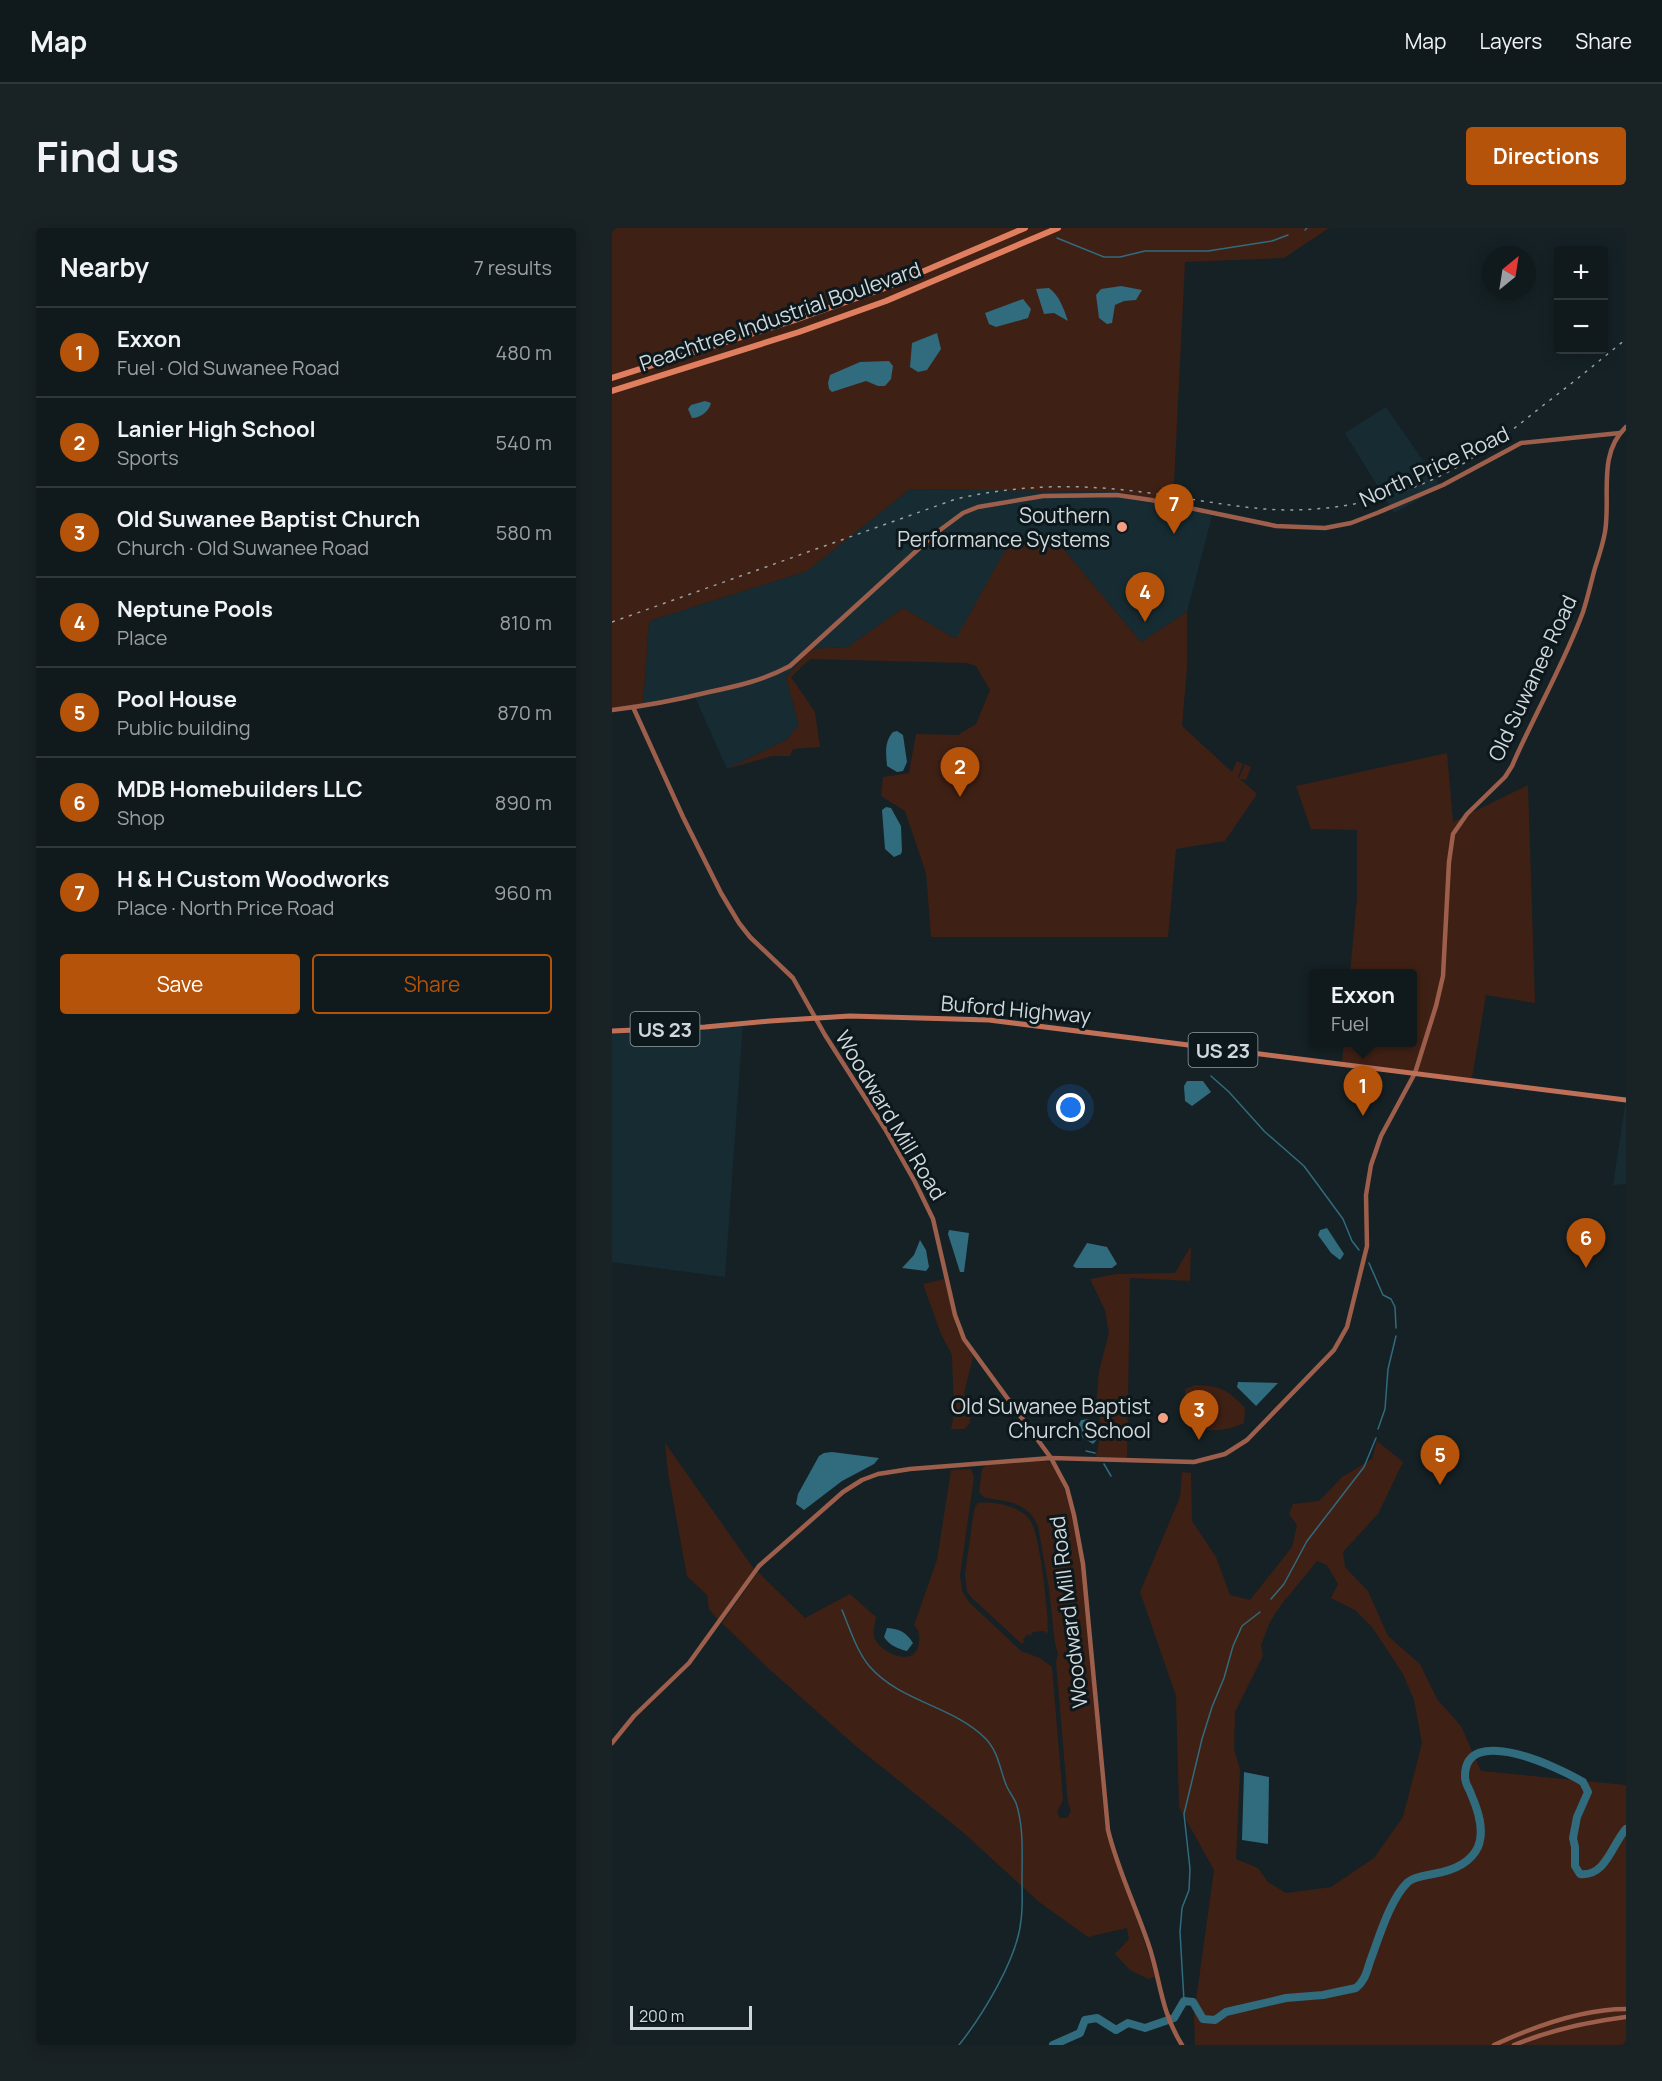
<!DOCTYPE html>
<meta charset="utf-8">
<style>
:root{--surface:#10191c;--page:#192225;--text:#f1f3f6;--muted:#9ca0a3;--line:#30383b;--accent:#b45309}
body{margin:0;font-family:Manrope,sans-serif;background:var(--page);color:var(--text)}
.controls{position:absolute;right:18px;top:18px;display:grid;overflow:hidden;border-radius:6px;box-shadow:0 3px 15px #0003}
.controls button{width:54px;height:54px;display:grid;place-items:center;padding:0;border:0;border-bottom:2px solid var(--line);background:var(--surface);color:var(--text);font:30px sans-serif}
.compass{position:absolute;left:870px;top:18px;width:54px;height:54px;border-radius:50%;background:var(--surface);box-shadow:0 3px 15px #0003;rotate:30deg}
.scale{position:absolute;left:18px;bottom:15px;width:122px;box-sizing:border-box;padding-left:6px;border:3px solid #d0d8db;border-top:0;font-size:16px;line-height:21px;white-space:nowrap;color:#d0d8db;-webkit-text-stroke:4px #0c181c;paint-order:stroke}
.you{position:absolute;left:459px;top:880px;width:21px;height:21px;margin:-15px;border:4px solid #fff;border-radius:50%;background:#1a73e8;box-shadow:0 0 0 9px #1a73e833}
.badge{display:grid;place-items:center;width:39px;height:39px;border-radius:50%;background:var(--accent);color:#fff;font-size:20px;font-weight:700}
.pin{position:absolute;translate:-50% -50px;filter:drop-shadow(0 2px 3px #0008)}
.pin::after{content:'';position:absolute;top:32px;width:21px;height:18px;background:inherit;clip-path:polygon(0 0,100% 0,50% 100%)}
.popup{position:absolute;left:697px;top:741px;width:108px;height:78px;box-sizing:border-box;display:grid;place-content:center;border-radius:6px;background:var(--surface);filter:drop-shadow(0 2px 4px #0005);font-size:20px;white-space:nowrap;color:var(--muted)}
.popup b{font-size:22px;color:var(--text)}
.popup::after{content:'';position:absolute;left:50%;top:100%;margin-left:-12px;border:12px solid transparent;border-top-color:var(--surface)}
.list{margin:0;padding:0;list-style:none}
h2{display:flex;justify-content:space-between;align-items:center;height:78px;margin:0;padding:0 24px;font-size:26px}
h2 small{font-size:20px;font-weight:400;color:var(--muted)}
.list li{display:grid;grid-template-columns:39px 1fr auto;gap:18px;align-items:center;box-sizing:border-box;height:90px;padding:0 24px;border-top:2px solid var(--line)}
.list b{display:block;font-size:22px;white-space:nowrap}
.list p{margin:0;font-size:20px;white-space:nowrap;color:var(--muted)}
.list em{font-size:20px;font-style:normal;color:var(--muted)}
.actions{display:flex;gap:12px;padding:18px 24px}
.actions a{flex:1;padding:14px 0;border:2px solid var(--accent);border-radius:6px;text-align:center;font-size:21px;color:var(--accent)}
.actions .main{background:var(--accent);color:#fff}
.map{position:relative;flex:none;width:1014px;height:1817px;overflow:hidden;border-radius:6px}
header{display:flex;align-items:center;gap:36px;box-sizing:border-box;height:84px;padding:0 30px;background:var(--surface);border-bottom:2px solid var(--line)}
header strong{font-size:28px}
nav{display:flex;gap:33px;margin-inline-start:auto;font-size:21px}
.intro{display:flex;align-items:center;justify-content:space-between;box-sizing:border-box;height:144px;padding:0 36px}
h1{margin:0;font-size:42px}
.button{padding:15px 27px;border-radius:6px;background:var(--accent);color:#fff;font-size:21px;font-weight:700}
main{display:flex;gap:36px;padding:0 36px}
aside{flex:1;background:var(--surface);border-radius:6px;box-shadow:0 3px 15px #0003}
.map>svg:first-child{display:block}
.built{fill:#172c32}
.green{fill:#3f2015;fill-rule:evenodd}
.water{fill:#316b7e}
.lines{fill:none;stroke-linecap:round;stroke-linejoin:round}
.stream{stroke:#316b7e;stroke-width:1.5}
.river{stroke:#316b7e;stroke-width:8}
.secondary{stroke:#9d5f4b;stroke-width:4.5}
.primary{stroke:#c07056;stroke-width:5}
.highway{stroke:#df7f5f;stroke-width:6}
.rail{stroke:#97a1a4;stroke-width:1.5;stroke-dasharray:3 6;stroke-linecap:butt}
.poi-dot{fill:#f39f83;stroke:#0c181c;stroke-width:2}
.labels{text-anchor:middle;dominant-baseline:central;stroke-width:6;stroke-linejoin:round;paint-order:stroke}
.shield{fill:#0c181c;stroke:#959ea2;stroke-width:1.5}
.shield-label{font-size:20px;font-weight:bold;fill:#d0d8db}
.street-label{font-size:21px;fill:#d0d8db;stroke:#0c181c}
.poi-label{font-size:21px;fill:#d0d8db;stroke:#0c181c;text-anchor:end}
</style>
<header>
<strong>Map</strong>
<nav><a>Map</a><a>Layers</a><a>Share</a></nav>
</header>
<div class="intro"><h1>Find us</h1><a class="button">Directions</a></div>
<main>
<aside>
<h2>Nearby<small>7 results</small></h2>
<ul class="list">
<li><span class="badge">1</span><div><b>Exxon</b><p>Fuel · Old Suwanee Road</p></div><em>480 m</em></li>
<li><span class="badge">2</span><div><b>Lanier High School</b><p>Sports</p></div><em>540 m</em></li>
<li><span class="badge">3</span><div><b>Old Suwanee Baptist Church</b><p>Church · Old Suwanee Road</p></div><em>580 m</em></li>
<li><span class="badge">4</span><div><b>Neptune Pools</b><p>Place</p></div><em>810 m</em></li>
<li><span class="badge">5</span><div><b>Pool House</b><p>Public building</p></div><em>870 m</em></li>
<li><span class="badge">6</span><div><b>MDB Homebuilders LLC</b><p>Shop</p></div><em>890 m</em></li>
<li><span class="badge">7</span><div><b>H &amp; H Custom Woodworks</b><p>Place · North Price Road</p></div><em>960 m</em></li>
</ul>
<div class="actions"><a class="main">Save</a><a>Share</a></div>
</aside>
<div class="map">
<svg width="1014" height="1817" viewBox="0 0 1014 1817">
<rect width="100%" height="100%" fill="#152125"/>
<g class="built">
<polygon points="774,179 829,259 782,285 733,205"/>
<polygon points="298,261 506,264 561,276 600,288 575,384 529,414 448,317 344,411 291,380 236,419 198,421 174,450 187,497 174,512 115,541 83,469 31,478 37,393 195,343"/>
<polygon points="131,795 113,1049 0,1034 0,802"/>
<polygon points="1014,871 1014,956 1001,957"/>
</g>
<g class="green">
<polygon points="0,0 717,0 672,30 573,34 561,276 505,264 298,261 195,343 37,393 31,478 0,483"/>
<polygon points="400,310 448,317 529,414 575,384 575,439 570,498 620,544 625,533 631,536 626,549 627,550 633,536 639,539 634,552 628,551 645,566 613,613 564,621 556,709 319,709 314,645 293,583 269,568 271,549 297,545 304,506 346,507 364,496 378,462 364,438 355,435 198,431 179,449 203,484 208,519 181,521 178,528 160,528 115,541 174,512 187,497 174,450 198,421 236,419 291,380 344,411"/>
<polygon points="835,525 841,594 916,557 923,775 874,767 860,850 730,834 732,815 801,814 801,746 738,745 745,670 745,602 699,601 684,558"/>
<polygon points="579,1018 578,1053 518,1050 515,1232 482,1231 485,1224 490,1199 484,1180 487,1143 497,1105 493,1082 478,1051 504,1046 563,1045"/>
<polygon points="332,1051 345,1101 361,1129 352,1165 359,1179 358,1195 352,1201 339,1201 342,1186 340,1127 329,1106 311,1056"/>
<path d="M 583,1157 C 609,1158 615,1161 633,1180 L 632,1195 C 614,1203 592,1207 576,1193 L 579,1192 L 579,1180 L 574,1179 L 573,1161 Z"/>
<path d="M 765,1213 L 791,1234 L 766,1286 L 731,1324 L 733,1339 L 756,1363 L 776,1408 L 808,1436 L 825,1471 L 849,1498 L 869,1543 L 1014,1557 L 1014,1817 L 583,1817 L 582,1787 L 602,1642 L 567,1579 L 564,1468 L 528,1364 L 568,1269 L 570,1244 L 579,1245 L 580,1293 L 604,1329 L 618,1367 L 638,1372 L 680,1319 L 685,1297 L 677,1286 L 681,1276 L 707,1273 L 730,1249 L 760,1231 ZM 705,1333 L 715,1337 L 726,1356 L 719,1370 L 743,1382 L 760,1399 L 791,1446 L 802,1472 L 810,1515 L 791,1589 L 762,1630 L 719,1659 L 674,1665 L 656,1654 L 646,1640 L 624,1631 L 628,1541 L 622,1521 L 623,1484 L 651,1428 L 649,1417 L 658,1394 L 669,1377 Z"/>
<polygon points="53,1215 142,1341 106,1392 97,1381 95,1367 75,1348 56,1245"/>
<path d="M 433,1233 L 439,1235 C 470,1278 475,1387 479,1441 C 484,1493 488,1545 493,1597 C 506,1649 530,1697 543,1749 L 536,1751 L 518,1742 L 503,1726 L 517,1711 L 515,1700 L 476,1709 L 427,1674 L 353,1606 L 245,1519 L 156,1440 L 110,1395 L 146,1344 L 193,1390 L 238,1366 L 264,1389 C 263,1395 261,1403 262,1408 C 264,1422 304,1444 307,1414 C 308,1407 307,1402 302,1397 L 325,1332 L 339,1242 L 359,1241 L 362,1249 L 348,1348 L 350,1363 L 357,1374 L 409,1423 L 428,1430 L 440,1439 L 451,1572 L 445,1584 L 448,1590 L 455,1590 L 459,1583 L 456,1575 L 444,1434 L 446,1426 L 443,1416 L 437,1361 L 426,1298 C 416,1274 395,1273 373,1270 L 367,1264 L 370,1241 L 374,1237 Z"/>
<path d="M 366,1275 C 382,1273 408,1278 418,1292 C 428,1305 436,1384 436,1403 L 434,1406 L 432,1403 L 420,1404 L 419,1408 L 416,1406 L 411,1411 L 412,1414 L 410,1416 L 361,1371 L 355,1364 L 353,1346 L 361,1289 L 363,1279 Z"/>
</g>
<g class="water">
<polygon points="509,58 530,62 524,72 512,73 503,77 500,95 495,96 487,90 484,67 489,61"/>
<path d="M 437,60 C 447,67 452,81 456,93 L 442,85 L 432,86 L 424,61 Z"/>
<polygon points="411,71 419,81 416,90 384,99 377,96 373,85"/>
<polygon points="325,105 329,121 315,142 306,144 298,139 300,115"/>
<polygon points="277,133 281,138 279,151 273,158 266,158 254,153 220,164 217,161 216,155 218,147 248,134"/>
<path d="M 93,173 L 99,175 C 97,183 89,190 80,190 L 76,181 L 79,177 Z"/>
<path d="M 285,503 L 291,507 L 295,534 L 291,543 L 285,544 L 275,538 C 274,526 272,514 281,504 Z"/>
<polygon points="274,579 279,580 289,598 290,623 289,626 282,629 273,621 270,582"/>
<polygon points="575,853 591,853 599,864 580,878 573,873 572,858"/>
<polygon points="715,1000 732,1026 728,1032 719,1025 706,1007 708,1002"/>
<polygon points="337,1002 357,1005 352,1044 348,1044 336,1006"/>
<polygon points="308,1012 314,1022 317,1039 314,1043 290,1040 302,1027"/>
<polygon points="475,1015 495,1019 505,1036 500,1040 464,1040 461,1038"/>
<polygon points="626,1154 666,1155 644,1178 625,1159"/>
<path d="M 478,1191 L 483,1192 C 487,1200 488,1210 481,1216 L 470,1209 L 465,1201 L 469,1192 Z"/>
<polygon points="220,1224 267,1230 262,1236 230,1253 192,1282 184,1276 186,1266 207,1228 212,1225"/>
<path d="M 275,1400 C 288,1401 294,1404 301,1415 L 295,1423 C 286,1421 277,1417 272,1409 Z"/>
<polygon points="632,1544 657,1549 656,1616 630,1612"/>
</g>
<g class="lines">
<g class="stream">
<polyline points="693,2 695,0"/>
<polyline points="445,10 492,29 508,29 533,23 596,23 660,13 676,7"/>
<polyline points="599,848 617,864 653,904 692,938 731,991 740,1013 747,1022"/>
<polyline points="757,1035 771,1067 779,1071 783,1079 784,1100"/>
<polyline points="766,1201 773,1181 776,1141 784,1108"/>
<polyline points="474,1223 483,1225"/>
<polyline points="492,1236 499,1248"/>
<polyline points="659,1371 672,1356 695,1313 752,1239 764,1210"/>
<path d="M 230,1382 C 238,1401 245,1424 258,1439 C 289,1474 341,1478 373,1510 C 387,1524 388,1543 395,1559 C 398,1565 402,1570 404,1575 C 412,1599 410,1627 410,1652 C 410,1665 411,1679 409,1692 C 406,1730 370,1788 347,1817"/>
<polyline points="572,1773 568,1704 570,1680 577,1662 578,1641 572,1586 590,1511 600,1479 612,1450 621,1418 630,1398 648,1384"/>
</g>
<path class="river" d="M 441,1817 L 468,1805 L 473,1792 L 485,1790 L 504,1802 L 516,1795 L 533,1800 L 562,1790 L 572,1773 L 581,1774 L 591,1791 L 603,1792 L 614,1784 L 674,1770 L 711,1767 L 744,1760 C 755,1751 755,1740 760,1728 C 768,1706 779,1670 796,1654 C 803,1648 812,1648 821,1646 C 839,1643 858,1636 866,1619 C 873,1602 866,1582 859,1566 C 857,1560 853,1556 853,1549 C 852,1494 948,1540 971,1554 L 976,1564 L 965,1589 L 961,1610 L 963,1619 L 963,1638 L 968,1646 C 994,1649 1000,1616 1014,1601"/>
<g class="secondary">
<path d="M 21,479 L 71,589 L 109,665 L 127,695 L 138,709 L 181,750 L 213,807 L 273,901 L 303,954 L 321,991 L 343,1087 L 352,1111 L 439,1230 L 455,1260 L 462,1287 L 471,1336 L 496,1602 C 506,1643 525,1681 538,1721 C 549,1756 549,1783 570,1817"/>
<path d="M 0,482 C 33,478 65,472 97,464 C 126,458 152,452 178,438 L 324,305 L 351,285 L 366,279 L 431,268 L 505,267 L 539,272 L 664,298 L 713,300 L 739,295 L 765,285 L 831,257 L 909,215 L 1008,205"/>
<path d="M 0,1515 L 22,1488 L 77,1435 L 147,1338 L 231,1264 L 250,1252 L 266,1246 L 298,1241 L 439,1230 L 582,1234 L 613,1226 L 635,1212 L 722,1122 L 735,1099 L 755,1018 L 754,967 L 759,937 L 769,908 L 803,845 L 824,778 L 831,748 L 837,634 L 841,606 L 855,586 L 893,549 L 900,538 C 922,487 952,436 971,384 C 976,369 979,354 983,340 C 987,328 991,316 993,304 C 999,269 985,226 1014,199"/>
<path d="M 882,1817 C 921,1799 970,1781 1014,1781"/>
<path d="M 902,1817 C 938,1802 975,1794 1014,1789"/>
</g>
<polyline class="primary" points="0,803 93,799 158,793 238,788 377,792 1014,872"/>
<g class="highway">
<polyline points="0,150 183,92 270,61 413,0"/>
<polyline points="0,163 187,104 274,73 446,0"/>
</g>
<path class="rail" d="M 0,394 L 344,271 C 396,259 449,256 502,261 C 549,265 595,275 642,280 C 706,287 774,275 832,246 C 868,228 898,204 929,179 C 958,157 986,134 1014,111"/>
</g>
<g class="poi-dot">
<circle cx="510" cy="299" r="6"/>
<circle cx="551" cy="1190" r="6"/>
</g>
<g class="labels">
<g class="shield">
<rect x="18.5" y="784" width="69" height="34" rx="4.5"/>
<rect x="576.5" y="805" width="69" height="34" rx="4.5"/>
</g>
<g class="shield-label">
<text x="53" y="801">US 23</text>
<text x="611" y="822">US 23</text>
</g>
<g class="street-label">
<text transform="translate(168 88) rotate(-19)">Peachtree Industrial Boulevard</text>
<text transform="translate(822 238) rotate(-25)">North Price Road</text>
<text transform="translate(920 450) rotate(-65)">Old Suwanee Road</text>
<text transform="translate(404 781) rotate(5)">Buford Highway</text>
<text transform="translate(279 887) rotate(59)">Woodward Mill Road</text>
<text transform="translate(456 1384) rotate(-97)">Woodward Mill Road</text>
</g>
<g class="poi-label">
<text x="498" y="287">Southern<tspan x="498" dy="24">Performance Systems</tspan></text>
<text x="539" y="1178">Old Suwanee Baptist<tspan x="539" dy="24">Church School</tspan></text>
</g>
</g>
</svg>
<div class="controls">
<button>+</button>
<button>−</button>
</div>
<svg class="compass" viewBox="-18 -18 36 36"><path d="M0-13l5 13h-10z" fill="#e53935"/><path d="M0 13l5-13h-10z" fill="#9ca0a3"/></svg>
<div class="scale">200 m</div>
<div class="you"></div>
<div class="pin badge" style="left:751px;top:888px">1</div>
<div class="popup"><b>Exxon</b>Fuel</div>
<div class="pin badge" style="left:348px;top:569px">2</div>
<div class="pin badge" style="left:587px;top:1212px">3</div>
<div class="pin badge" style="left:533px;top:394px">4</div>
<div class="pin badge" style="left:828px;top:1257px">5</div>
<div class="pin badge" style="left:974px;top:1040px">6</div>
<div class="pin badge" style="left:562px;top:306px">7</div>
</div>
</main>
